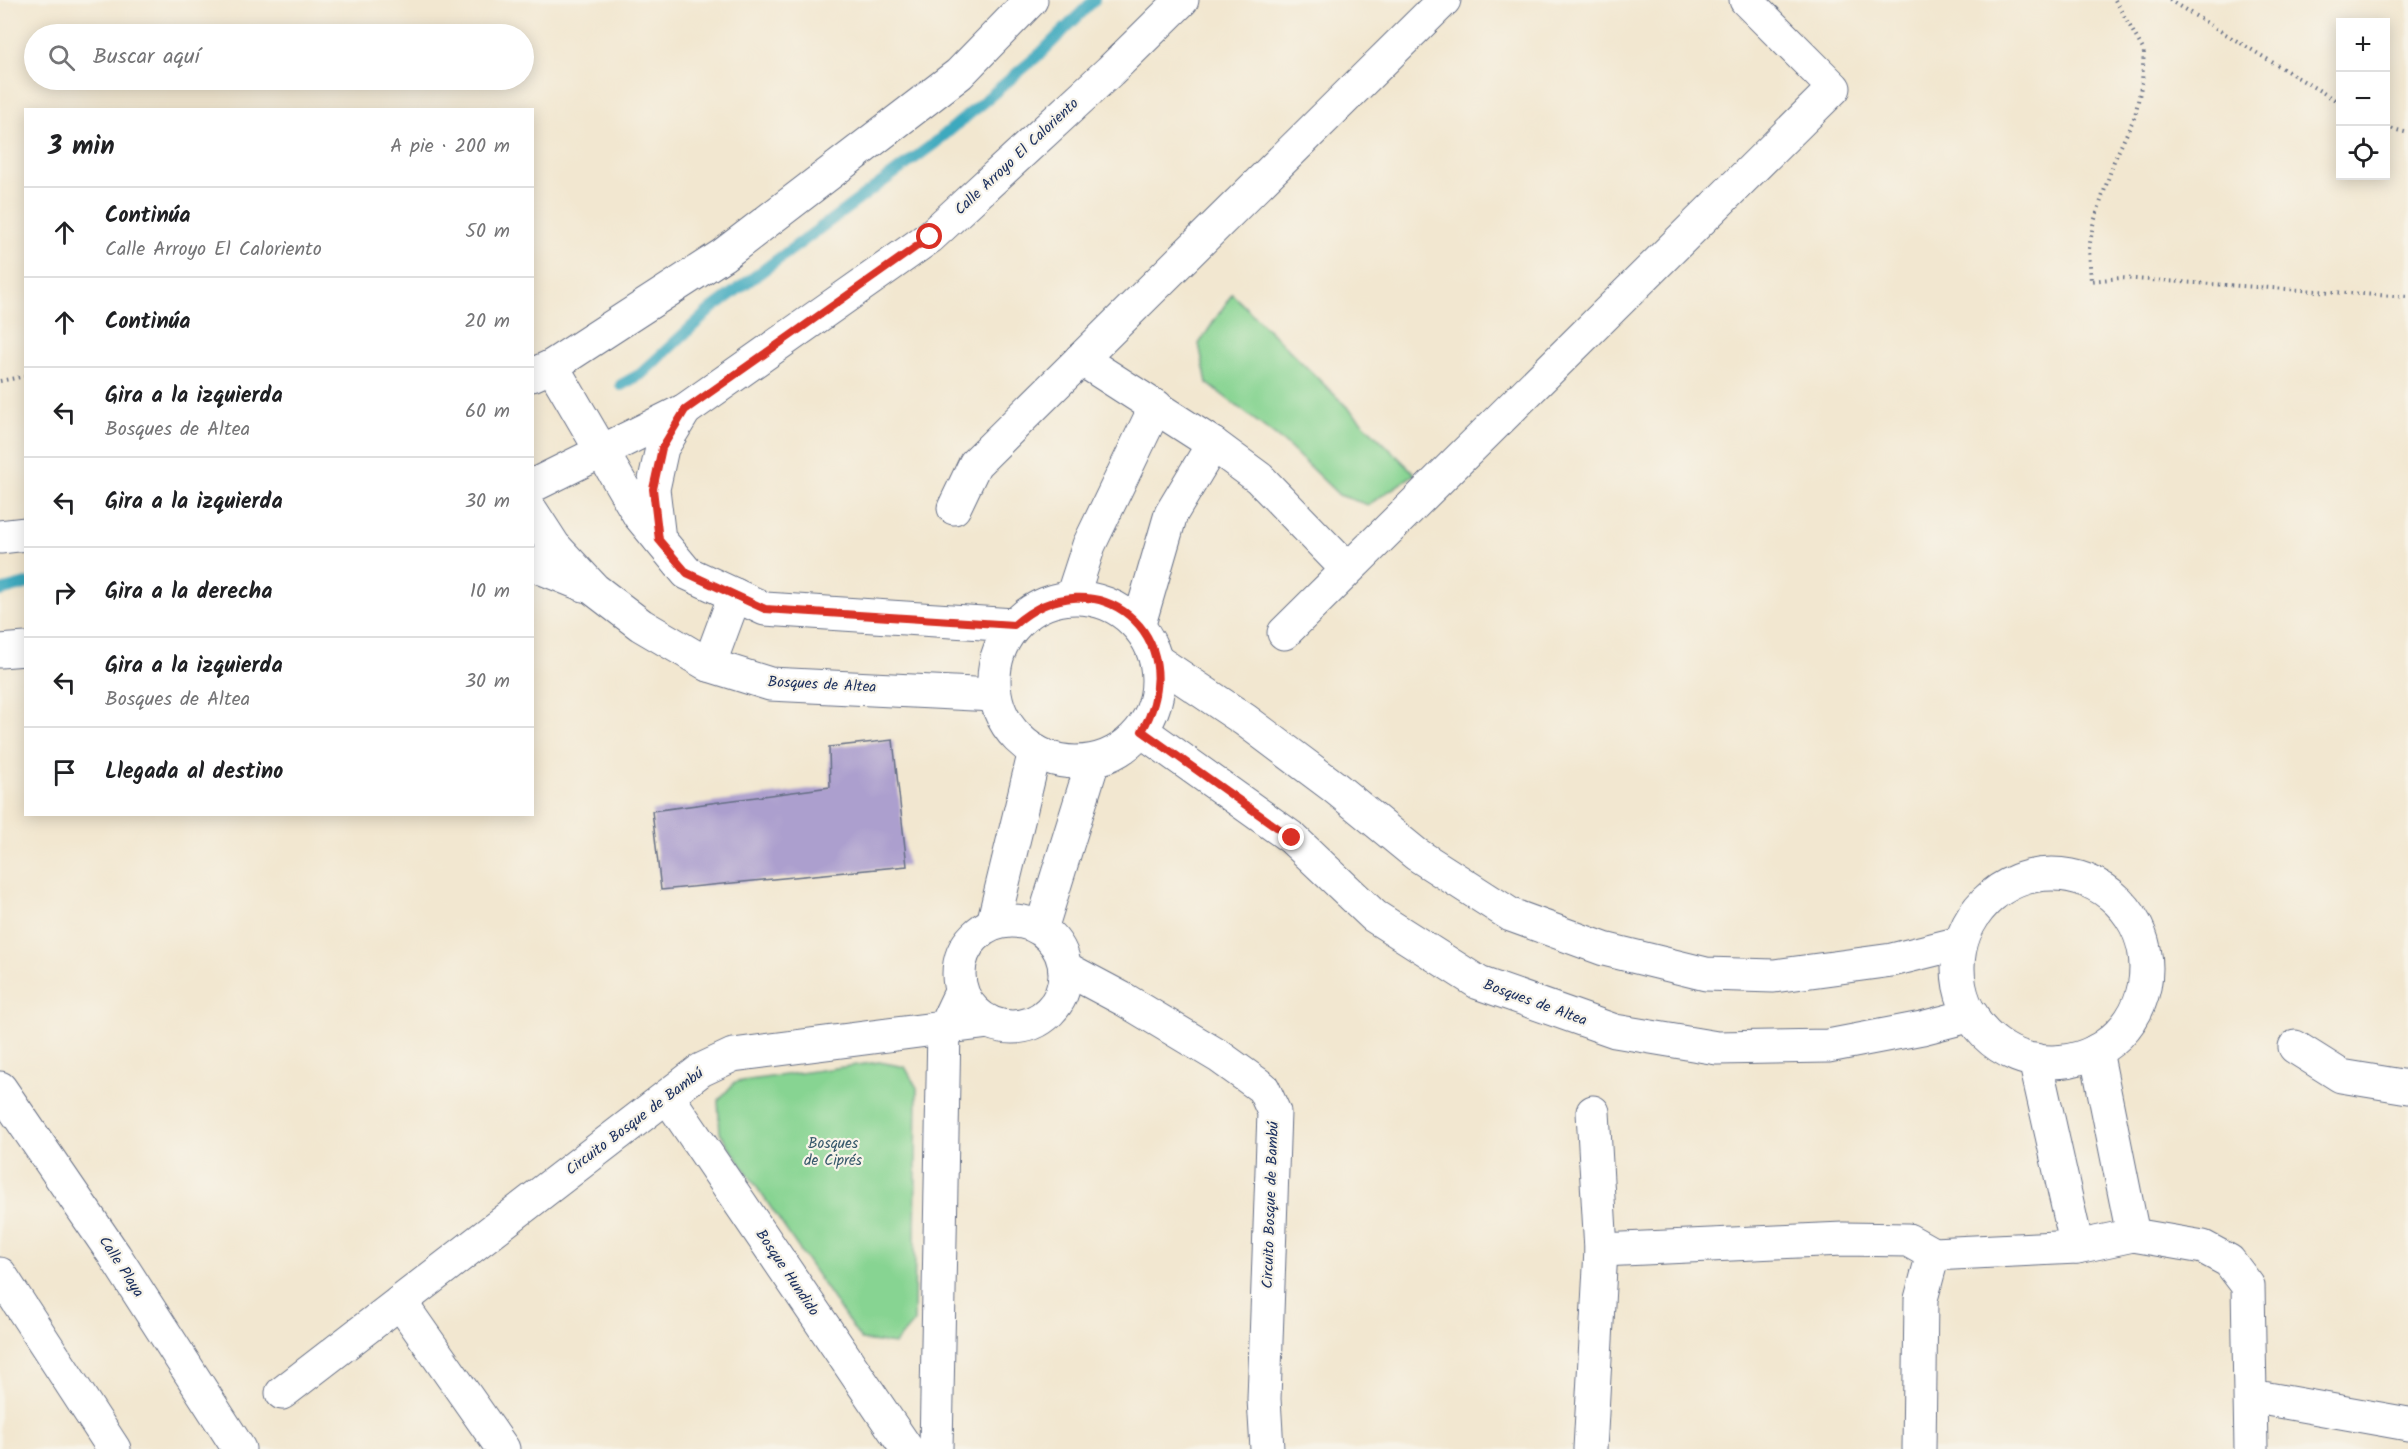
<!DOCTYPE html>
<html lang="es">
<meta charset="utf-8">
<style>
:root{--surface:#fff;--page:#f6f6f6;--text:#202124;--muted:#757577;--line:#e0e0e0}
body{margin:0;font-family:Kalam,sans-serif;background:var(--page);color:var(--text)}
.controls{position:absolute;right:18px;top:18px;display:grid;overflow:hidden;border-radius:0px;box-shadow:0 3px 15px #0003}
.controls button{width:54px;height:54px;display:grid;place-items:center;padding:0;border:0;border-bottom:2px solid var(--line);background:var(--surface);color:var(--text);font:30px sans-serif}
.stop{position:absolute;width:18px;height:18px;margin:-14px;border:4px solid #d93025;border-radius:50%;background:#fff}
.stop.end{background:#d93025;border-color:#fff;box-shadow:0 2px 6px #0008}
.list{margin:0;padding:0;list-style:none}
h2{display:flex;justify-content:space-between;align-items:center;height:78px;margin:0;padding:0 24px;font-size:26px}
h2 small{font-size:20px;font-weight:400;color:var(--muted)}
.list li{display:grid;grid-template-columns:39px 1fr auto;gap:18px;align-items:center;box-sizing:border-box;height:90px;padding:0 24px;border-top:2px solid var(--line)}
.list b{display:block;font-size:22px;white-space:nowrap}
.list p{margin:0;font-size:20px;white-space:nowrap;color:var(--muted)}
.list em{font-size:20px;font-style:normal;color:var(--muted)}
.icon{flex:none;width:33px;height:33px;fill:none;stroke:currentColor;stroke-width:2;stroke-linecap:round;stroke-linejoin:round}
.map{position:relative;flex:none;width:2408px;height:1449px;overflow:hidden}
.search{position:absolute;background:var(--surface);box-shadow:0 3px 15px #0003;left:24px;top:24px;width:510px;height:66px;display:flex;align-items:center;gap:15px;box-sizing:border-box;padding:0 21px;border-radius:33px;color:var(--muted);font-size:22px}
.panel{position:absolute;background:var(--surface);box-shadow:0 3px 15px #0003;left:24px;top:108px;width:510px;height:708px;border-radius:0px}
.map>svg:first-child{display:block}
.green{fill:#87d492;stroke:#518278;stroke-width:1.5}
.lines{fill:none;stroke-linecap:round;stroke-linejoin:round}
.stream{stroke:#3ea9be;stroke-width:12}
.building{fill:#ac9fce}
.minor-casing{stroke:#666f86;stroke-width:35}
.path{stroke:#666f86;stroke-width:4;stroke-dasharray:1.5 4.5;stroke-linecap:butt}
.minor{stroke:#fff;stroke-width:33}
.route{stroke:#d93025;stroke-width:8}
.labels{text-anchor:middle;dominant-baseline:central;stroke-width:4.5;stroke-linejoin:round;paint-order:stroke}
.street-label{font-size:15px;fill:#1b2f5e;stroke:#f7f3e8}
.park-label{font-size:15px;fill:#36586b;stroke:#f7f3e8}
</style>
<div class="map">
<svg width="2408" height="1449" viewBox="0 0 2408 1449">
<rect width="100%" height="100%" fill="#f7f3e8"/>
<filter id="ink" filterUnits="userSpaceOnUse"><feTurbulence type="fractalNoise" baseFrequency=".0167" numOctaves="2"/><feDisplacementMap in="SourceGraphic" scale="12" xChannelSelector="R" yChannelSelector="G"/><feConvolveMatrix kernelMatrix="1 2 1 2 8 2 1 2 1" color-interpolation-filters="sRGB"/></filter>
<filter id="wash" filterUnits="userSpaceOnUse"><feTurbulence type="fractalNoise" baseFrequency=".008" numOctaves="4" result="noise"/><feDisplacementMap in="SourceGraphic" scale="24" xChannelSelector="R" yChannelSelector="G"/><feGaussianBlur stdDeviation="1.35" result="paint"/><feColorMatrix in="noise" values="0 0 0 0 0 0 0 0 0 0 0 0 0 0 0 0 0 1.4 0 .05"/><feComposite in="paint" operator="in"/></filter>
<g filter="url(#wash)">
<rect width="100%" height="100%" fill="#f2e7d0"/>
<g class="green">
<polygon points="1232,294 1415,474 1368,505 1339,495 1286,444 1207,383 1199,344"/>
<polygon points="879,1062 905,1067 917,1088 914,1322 895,1344 861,1340 720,1133 718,1101 735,1082"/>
</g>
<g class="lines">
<g class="stream">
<polyline points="621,385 641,374 711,309 935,143 1041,53 1094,0"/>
<polyline points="0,591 26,584"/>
</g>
</g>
<g id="blocks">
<polygon class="building" points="893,740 907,866 661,890 652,811 830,787 829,747"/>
</g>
</g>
<g filter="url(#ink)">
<use href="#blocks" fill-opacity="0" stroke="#666f86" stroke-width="1.5"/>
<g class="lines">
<g class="minor-casing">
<g id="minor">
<polyline points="1081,359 1213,444 1259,478 1347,569"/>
<polyline points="552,366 639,515 687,573 765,609 1014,625"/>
<polyline points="532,375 552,366 723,255 959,74 1031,0"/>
<polyline points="532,486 685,410 930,237 1110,71 1182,0"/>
<polyline points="954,508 975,464 1444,0"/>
<polyline points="532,512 554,546 594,589 641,625 709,665 770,684 994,695"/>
<polyline points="0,537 26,534"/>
<polyline points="659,539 653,489 662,448 685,410"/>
<polyline points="532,564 584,585"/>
<polyline points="1072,597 1089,545 1156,406"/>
<circle cx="1076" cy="680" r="82"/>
<polyline points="1139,624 1171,514 1213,444"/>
<polyline points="1284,633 1834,88 1746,0"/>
<polyline points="0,651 26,649"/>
<polyline points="1157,661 1245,720 1333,786 1416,854 1511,915 1604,949 1706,974 1774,976 1892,960 1960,943"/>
<polyline points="709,665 735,595"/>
<polyline points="1142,731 1292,838 1374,916 1479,983 1615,1031 1717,1048 1828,1046 1922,1028 1972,1015"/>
<circle cx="2052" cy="968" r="94"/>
<circle cx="1012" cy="974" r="53"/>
<polyline points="993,924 1035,751"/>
<polyline points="1041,929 1093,761"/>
<polyline points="1065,968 1125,1000 1220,1057 1263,1088 1274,1112 1264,1399 1267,1449"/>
<polyline points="2295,1047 2341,1076 2408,1087"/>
<polyline points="2096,1051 2133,1235"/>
<polyline points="2035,1060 2077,1247"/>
<polyline points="0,1088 115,1256 239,1449"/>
<polyline points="668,1097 907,1449"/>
<polyline points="1601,1250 1843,1239 1908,1240 1933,1254 2077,1247 2133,1235 2203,1247 2229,1261 2248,1286 2251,1449"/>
<polyline points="0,1274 114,1449"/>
<polyline points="400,1302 503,1449"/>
<polyline points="282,1393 701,1070 733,1055 989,1022"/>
<polyline points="2251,1396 2408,1424"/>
<polyline points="936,1449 944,1028 961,992"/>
<polyline points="1590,1449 1601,1250 1593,1112"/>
<polyline points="1919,1449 1921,1299 1933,1254"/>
</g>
</g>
<g class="path">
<polyline points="2115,0 2144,51 2142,82 2135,116 2114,161 2093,225 2089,249 2091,281 2120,278 2408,297"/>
<polyline points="2169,0 2340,103"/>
<polyline points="2386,127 2408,133"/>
<polyline points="0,381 26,376"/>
</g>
<use href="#minor" class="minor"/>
</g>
</g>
<g class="lines" filter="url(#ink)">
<path class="route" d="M 930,237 L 685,410 L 662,448 L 653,489 L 659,540 L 687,573 L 765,609 L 1014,625 C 1095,553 1197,636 1142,731 L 1292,838"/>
</g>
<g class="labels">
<g class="street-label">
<text transform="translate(1017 157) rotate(-43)">Calle Arroyo El Caloriento</text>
<text transform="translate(822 685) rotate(3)">Bosques de Altea</text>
<text transform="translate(1535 1003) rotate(20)">Bosques de Altea</text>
<text transform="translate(635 1122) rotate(-37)">Circuito Bosque de Bambú</text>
<text transform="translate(1271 1205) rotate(-88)">Circuito Bosque de Bambú</text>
<text transform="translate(121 1267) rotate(57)">Calle Playa</text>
<text transform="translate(787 1273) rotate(56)">Bosque Hundido</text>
</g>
<g class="park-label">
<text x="833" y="1144">Bosques<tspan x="833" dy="17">de Ciprés</tspan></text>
</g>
</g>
</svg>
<div class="controls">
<button>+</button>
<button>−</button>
<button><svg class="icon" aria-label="locate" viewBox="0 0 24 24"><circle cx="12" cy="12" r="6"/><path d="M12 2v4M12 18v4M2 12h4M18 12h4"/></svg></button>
</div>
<div class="stop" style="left:930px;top:237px"></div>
<div class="stop end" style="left:1292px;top:838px"></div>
<div class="search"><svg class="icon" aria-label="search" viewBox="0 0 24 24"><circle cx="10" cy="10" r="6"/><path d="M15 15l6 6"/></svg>Buscar aquí</div>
<section class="panel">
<h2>3 min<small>A pie · 200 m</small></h2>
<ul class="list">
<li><svg class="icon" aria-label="ahead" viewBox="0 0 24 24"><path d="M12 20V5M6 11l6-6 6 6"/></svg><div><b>Continúa</b><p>Calle Arroyo El Caloriento</p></div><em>50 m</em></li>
<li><svg class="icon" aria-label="ahead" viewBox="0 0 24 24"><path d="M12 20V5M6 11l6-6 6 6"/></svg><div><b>Continúa</b></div><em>20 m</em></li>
<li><svg class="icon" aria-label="left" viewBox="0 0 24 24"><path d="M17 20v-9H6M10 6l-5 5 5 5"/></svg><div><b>Gira a la izquierda</b><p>Bosques de Altea</p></div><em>60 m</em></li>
<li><svg class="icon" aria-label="left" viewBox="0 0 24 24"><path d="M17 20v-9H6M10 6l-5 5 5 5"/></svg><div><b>Gira a la izquierda</b></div><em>30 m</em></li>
<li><svg class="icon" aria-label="right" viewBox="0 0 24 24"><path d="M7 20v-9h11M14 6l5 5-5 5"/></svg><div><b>Gira a la derecha</b></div><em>10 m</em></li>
<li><svg class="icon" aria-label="left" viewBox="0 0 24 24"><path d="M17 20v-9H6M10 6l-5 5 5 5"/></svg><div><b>Gira a la izquierda</b><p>Bosques de Altea</p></div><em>30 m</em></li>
<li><svg class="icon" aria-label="arrive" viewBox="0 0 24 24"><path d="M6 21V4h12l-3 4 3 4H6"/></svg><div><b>Llegada al destino</b></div></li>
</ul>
</section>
</div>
